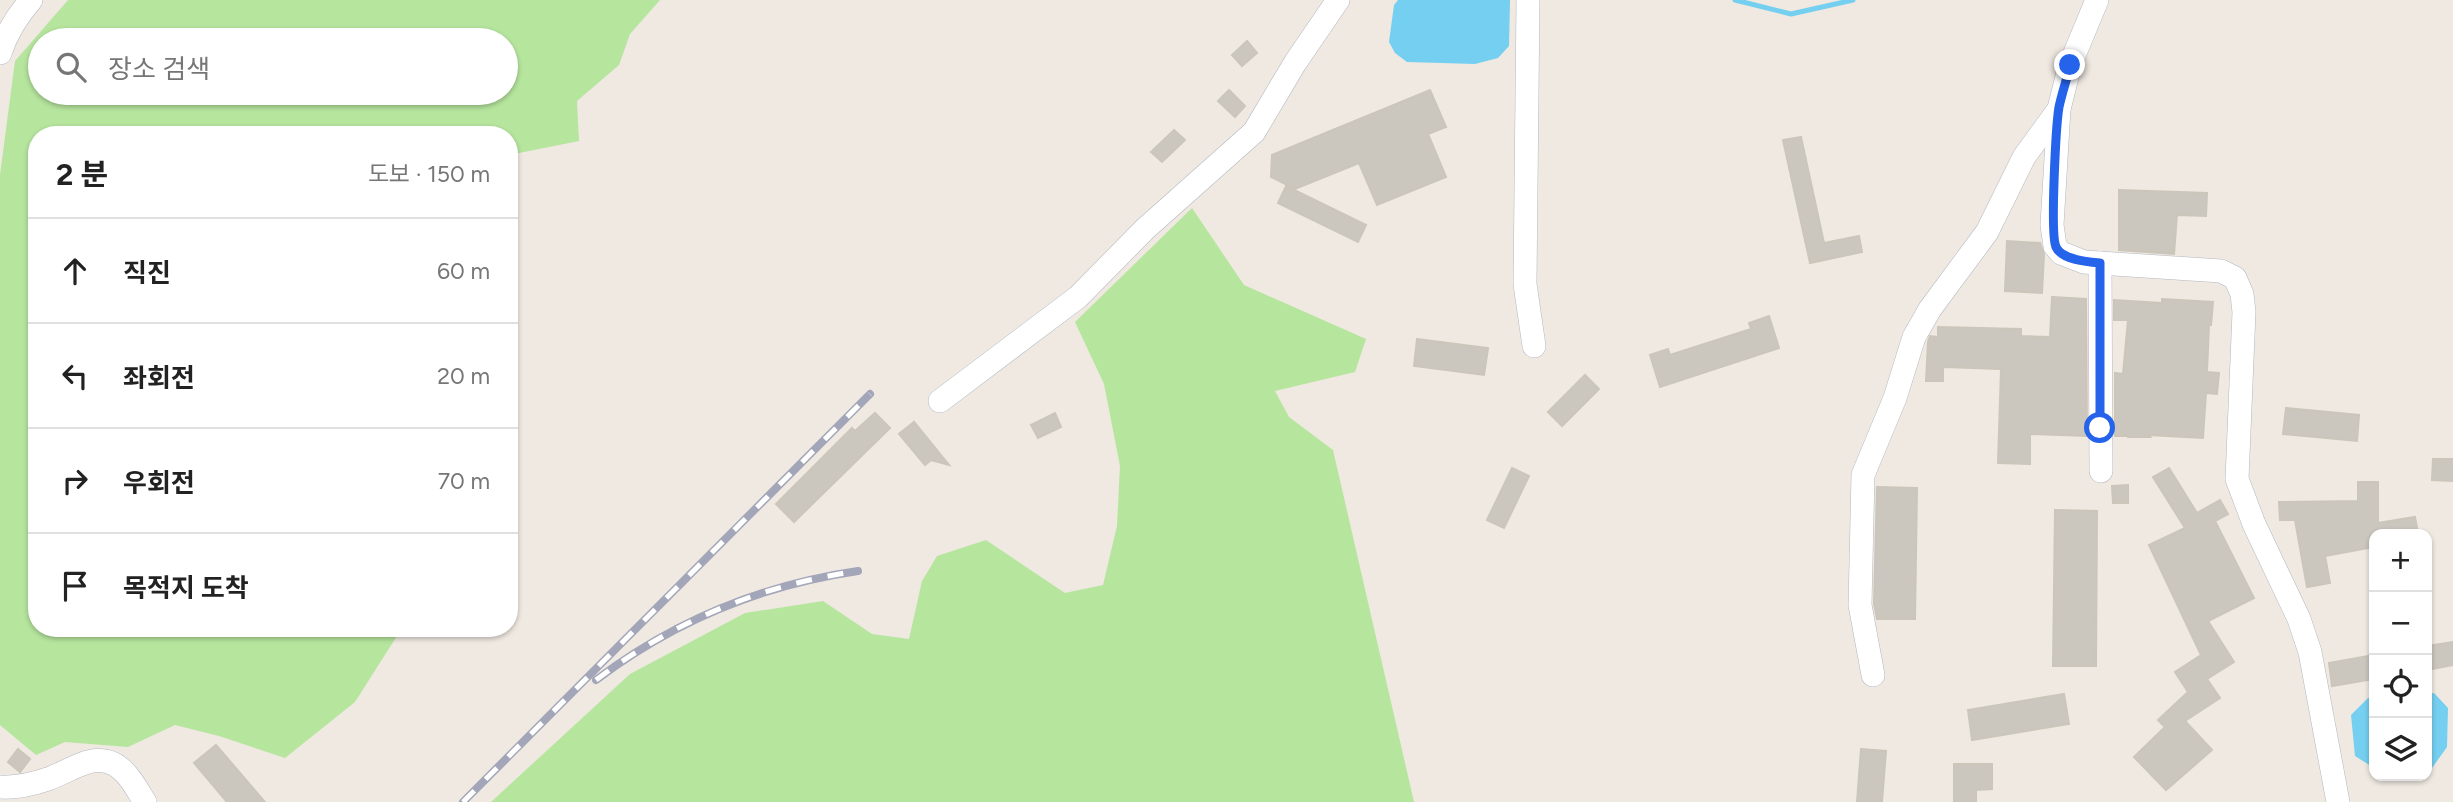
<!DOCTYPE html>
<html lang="ko">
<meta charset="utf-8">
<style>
:root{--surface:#fff;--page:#f2f2f2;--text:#222;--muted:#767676;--line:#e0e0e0}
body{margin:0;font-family:Figtree,"Noto Sans KR",sans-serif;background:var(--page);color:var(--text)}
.controls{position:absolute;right:21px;bottom:21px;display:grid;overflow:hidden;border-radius:14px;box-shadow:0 2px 5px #0004}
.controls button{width:63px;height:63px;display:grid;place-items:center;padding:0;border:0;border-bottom:2px solid var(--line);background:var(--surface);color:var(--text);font:35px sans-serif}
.stop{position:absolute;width:21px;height:21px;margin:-16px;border:5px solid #2563eb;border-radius:50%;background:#fff}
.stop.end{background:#2563eb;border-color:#fff;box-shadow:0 2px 7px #0008}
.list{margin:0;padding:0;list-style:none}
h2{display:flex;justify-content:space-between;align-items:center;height:91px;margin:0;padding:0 28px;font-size:30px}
h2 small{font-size:23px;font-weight:400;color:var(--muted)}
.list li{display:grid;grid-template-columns:46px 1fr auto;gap:21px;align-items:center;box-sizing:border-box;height:105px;padding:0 28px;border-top:2px solid var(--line)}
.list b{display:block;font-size:26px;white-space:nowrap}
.list em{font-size:23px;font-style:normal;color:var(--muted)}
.icon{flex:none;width:38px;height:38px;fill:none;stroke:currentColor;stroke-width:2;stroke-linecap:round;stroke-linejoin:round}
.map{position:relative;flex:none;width:2453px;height:802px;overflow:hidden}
.search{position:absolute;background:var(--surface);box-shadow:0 2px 5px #0004;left:28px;top:28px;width:490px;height:77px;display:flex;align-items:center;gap:18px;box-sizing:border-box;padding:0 24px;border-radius:38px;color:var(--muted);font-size:26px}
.panel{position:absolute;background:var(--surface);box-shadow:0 2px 5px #0004;left:28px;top:126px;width:490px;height:511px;border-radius:28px}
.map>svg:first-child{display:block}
.green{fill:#b6e59e;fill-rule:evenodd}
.water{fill:#75cff0}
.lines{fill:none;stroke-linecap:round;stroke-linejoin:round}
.stream{stroke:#75cff0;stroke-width:5}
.building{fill:#cbc7bf;stroke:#cbc5ba;stroke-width:2}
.minor-casing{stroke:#b4b7c1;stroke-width:24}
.minor{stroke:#fff;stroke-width:23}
.rail-casing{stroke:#a3a6b8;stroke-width:8}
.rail{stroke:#fff;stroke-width:5;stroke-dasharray:16;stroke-linecap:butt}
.route{stroke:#2563eb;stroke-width:9}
</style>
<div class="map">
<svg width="2453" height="802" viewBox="0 0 2453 802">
<rect width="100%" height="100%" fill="#efe9e1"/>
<g class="green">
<path d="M 68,0 L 660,0 L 630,34 L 619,65 L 577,101 L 579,141 L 509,155 L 509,135 L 37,135 L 37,628 L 402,628 L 355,702 L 285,758 L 219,736 L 175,725 L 128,747 L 65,742 L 36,755 L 0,725 L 0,175 L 15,61 ZM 40,40 L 506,40 L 506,93 L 40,93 Z"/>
<polygon points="1192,208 1244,285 1366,339 1355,372 1275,391 1289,417 1333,450 1414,802 491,802 630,674 745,613 823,601 872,634 909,639 922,581 937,556 986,540 1065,593 1103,585 1117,526 1120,466 1104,384 1075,322"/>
</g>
<g class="water">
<polygon points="1398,0 1510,0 1509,46 1498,58 1475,64 1407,62 1395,53 1389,42 1394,5"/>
<polygon points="2434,693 2448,708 2447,747 2432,768 2427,768 2427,694"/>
<polygon points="2368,698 2374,698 2374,768 2355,756 2351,715"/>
</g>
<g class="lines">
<polyline class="stream" points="1735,0 1791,14 1853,0"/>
</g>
<g class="building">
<polygon points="1247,41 1257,53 1242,66 1232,55"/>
<polygon points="1229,90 1245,106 1235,117 1218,101"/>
<polygon points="1430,90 1446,127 1428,134 1446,177 1377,205 1359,163 1295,189 1271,177 1272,155"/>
<polygon points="1174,130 1185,140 1162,162 1151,152"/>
<polygon points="1801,137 1824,243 1859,236 1862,252 1810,263 1783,140"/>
<polygon points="1286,186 1366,225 1358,242 1278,203"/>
<polygon points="2119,190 2207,193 2206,216 2177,215 2174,254 2119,250"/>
<polygon points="2007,241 2040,243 2044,254 2042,293 2005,291"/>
<polygon points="2052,297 2086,299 2087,436 2030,434 2030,464 1998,463 2001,369 1943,367 1943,381 1926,381 1928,342 1930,336 1938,337 1938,327 2021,329 2021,336 2050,337"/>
<polygon points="2162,299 2213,302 2211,325 2209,325 2207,372 2219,373 2217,394 2206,393 2203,438 2148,435 2150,437 2128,437 2126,434 2126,436 2115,436 2115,373 2123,374 2128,320 2114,320 2114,300 2162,303"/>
<polygon points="1769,316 1779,348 1660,387 1650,355 1668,349 1670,355 1751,329 1749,323"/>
<polygon points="1417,339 1488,348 1484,375 1414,366"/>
<polygon points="1585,375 1599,389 1562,426 1548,412"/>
<polygon points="2286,408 2359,415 2357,441 2283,434"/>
<polygon points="875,413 890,428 794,522 776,504 852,428 855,431"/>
<polygon points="1055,413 1061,427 1038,438 1031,425"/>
<polygon points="914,422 949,465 931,460 925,465 899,434"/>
<polygon points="2433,459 2453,459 2453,481 2432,480"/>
<polygon points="1512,468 1529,476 1504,528 1487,520"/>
<polygon points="2169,468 2197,513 2220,500 2228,514 2215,521 2254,598 2208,621 2234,662 2207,679 2220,698 2185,721 2212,750 2166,790 2134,757 2165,727 2158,720 2188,692 2175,672 2201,655 2149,545 2185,528 2153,477"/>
<polygon points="2358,482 2378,482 2378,523 2415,517 2418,534 2374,534 2374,547 2325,556 2330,583 2307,587 2295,520 2280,520 2279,502 2358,501"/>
<polygon points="2128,485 2128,503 2113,503 2112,486"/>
<polygon points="1877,487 1917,488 1915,619 1877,619 1874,604"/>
<polygon points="2055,510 2097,511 2096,666 2053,666"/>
<polygon points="2453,642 2453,665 2427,670 2427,646"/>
<polygon points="2374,655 2374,679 2332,686 2329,663"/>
<polygon points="2064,694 2069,724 1972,740 1968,710"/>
<polygon points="216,745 265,802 227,802 194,763"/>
<polygon points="18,749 30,759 20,772 8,762"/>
<polygon points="1861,749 1886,751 1882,802 1857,802"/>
<polygon points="1954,764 1992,764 1992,789 1976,790 1976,802 1954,802"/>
</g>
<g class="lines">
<g class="minor-casing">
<g id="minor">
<polyline points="1528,0 1525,284 1534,346"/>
<polyline points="2097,0 2070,65 2059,109 2052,225 2055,246 2061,253 2084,262 2221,271 2235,278 2242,294 2244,312 2237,479 2254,524 2299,619 2310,652 2338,802"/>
<path d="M 0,53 C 7,32 17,16 31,0"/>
<polyline points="2100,263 2101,471"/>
<polyline points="940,401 1078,297 1145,229 1254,132 1295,63 1338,0"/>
<polyline points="1873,675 1860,605 1863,475 1895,398 1914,337 1930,309 1987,232 2024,157 2059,109"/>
<path d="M 0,787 C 16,788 33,784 48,779 C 75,769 102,745 127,775 C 134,783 139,793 145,802"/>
</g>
</g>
<use href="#minor" class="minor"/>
<g class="rail-casing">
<g id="rail">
<path d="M 596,680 C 674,621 761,585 858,571"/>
<polyline points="463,802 870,394"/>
</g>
</g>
<use href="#rail" class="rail"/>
</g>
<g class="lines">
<path class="route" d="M 2070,65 C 2067,79 2062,93 2059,107 C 2056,125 2050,234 2056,247 C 2062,260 2087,262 2100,263 L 2100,428"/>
</g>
</svg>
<div class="controls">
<button>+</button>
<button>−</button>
<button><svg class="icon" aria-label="locate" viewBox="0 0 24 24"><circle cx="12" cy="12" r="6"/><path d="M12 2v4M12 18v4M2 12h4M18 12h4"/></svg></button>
<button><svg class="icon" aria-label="layers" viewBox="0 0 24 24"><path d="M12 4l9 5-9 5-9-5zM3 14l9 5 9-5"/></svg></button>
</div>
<div class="stop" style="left:2100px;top:428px"></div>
<div class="stop end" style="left:2070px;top:65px"></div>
<div class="search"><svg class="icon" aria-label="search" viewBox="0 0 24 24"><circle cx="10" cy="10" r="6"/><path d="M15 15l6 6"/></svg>장소 검색</div>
<section class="panel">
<h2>2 분<small>도보 · 150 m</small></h2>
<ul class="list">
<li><svg class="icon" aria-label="ahead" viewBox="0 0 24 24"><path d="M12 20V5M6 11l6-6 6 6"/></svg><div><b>직진</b></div><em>60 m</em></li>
<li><svg class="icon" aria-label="left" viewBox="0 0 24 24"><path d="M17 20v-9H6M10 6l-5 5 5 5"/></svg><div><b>좌회전</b></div><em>20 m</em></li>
<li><svg class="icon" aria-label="right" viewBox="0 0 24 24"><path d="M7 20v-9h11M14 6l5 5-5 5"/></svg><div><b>우회전</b></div><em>70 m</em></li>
<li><svg class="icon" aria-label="arrive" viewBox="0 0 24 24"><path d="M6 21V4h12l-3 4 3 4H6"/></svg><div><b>목적지 도착</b></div></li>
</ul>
</section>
</div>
